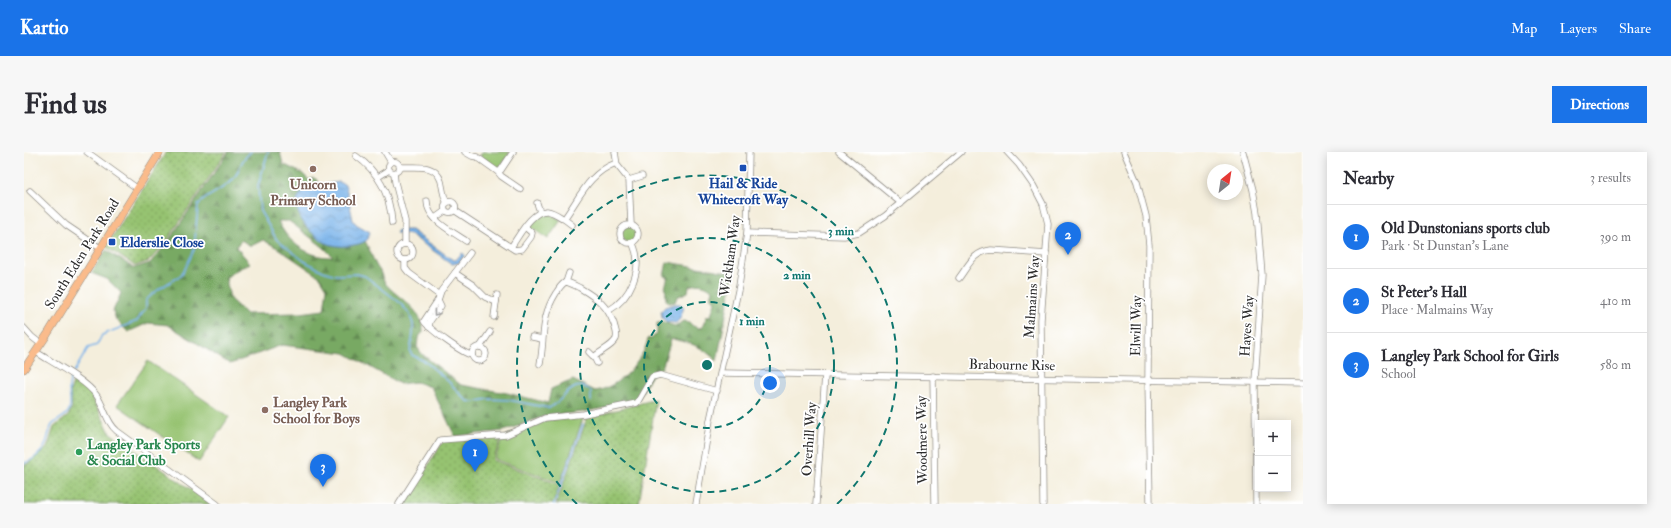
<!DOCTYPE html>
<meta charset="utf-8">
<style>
:root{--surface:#fff;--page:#f7f7f7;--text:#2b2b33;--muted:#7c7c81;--line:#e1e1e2;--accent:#1a73e8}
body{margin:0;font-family:"IM FELL Double Pica",serif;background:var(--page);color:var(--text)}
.controls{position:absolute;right:12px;bottom:12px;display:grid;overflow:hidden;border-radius:0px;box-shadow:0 2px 10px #0003}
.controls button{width:36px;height:36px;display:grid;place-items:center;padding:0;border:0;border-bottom:1px solid var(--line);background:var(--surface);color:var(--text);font:20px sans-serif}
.compass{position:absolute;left:1183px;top:12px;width:36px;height:36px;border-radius:50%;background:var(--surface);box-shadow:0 2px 10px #0003;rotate:30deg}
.you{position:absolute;left:746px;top:231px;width:14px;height:14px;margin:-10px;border:3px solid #fff;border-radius:50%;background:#1a73e8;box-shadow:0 0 0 6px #1a73e833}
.badge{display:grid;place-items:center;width:26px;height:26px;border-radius:50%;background:var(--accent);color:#fff;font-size:13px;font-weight:700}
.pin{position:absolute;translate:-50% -33px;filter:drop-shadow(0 1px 2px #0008)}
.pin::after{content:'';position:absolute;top:21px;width:14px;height:12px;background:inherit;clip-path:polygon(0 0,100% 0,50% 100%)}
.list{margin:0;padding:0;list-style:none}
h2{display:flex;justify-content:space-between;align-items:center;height:52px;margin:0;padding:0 16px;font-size:17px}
h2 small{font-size:13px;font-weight:400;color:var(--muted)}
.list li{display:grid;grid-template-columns:26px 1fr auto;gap:12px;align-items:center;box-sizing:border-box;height:64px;padding:0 16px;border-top:1px solid var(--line)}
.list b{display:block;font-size:15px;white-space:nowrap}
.list p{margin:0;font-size:13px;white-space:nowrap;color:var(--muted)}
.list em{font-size:13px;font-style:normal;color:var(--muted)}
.map{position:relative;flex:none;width:1279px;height:352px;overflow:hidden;border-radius:0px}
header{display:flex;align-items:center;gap:24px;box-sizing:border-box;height:56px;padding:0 20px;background:var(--accent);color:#fff}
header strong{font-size:19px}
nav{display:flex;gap:22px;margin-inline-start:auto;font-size:14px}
.intro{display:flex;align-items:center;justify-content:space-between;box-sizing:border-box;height:96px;padding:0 24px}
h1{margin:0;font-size:28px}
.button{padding:10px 18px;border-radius:0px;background:var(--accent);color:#fff;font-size:14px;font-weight:700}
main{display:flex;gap:24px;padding:0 24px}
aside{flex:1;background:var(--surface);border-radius:0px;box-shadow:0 2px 10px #0003}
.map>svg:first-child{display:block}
.grass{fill:#96c371;stroke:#60774e}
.forest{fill:url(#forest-firs);stroke:#526a47;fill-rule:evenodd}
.park{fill:url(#park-dots);stroke:#60774e}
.water{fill:url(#water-waves);stroke:#526f8a}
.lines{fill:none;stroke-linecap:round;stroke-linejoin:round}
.stream{stroke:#79b3ea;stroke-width:1.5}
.minor-casing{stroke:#908c84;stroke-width:7}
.major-casing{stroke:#908c84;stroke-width:8}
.minor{stroke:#fff;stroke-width:5.5}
.major{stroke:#fabb8b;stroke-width:7}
.oneway{stroke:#a0a0a0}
.ring{fill:none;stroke:#0f766e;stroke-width:2;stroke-dasharray:7 5}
.transit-dot{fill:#1a4fb4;stroke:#fff;stroke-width:1.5}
.education-dot{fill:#8d6e63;stroke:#fff;stroke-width:1.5}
.leisure-dot{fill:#2e9e5b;stroke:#fff;stroke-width:1.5}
.labels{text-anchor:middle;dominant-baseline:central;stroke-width:3.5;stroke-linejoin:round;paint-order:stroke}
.transit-label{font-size:14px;font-weight:bold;fill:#164399;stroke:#fff}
.education-label{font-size:14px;font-weight:bold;fill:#785e54;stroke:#fff}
.street-label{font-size:14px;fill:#2b2b2b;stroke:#fff}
.leisure-label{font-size:14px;font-weight:bold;fill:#27864d;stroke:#fff;text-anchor:start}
.centre{fill:#0f766e;stroke:#fff;stroke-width:2}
.ring-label{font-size:12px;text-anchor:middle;font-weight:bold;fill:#0f766e;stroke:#fff;stroke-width:3.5;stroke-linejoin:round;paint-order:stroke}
</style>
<header>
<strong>Kartio</strong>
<nav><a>Map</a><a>Layers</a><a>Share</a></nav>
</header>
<div class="intro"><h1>Find us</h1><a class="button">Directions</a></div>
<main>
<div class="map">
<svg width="1279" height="352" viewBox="0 0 1279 352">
<defs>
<pattern id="forest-firs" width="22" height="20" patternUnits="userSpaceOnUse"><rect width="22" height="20" fill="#78a963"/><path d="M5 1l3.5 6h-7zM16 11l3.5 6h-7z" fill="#638a52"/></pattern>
<pattern id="park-dots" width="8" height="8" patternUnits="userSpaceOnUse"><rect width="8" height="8" fill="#96c371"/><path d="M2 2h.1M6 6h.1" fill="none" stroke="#7b9f5d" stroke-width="1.8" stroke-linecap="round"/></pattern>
<pattern id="water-waves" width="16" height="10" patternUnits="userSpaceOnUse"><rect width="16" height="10" fill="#79b3ea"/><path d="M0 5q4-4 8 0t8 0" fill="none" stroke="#6392be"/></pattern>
</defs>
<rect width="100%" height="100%" fill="#fff"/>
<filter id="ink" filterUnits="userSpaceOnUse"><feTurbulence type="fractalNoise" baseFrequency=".025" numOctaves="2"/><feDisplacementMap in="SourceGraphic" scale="8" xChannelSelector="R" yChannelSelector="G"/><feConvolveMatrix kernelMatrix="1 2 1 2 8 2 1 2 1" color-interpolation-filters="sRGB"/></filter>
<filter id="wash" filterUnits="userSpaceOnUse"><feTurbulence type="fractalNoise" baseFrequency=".012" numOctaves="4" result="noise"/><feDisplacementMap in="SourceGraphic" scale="16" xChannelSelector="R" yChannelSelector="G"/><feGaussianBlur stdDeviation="0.9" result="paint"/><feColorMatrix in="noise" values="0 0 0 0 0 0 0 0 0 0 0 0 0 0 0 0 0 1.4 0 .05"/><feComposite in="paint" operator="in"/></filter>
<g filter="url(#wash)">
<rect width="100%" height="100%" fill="#f4eedc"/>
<g class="grass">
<polygon points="458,0 486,0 477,15 473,16 456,4"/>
<polygon points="521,61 527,62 537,68 524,87 505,74 513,64"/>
<circle cx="605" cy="82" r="8"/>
<polygon points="124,209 205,265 175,310 93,253"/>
<polygon points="560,264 536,331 471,307 479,285 522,268"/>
</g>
<path class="forest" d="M 204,0 L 256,0 L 259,12 L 279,22 L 285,28 L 289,26 L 292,27 L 330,92 L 341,89 C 347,99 349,110 356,119 C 358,123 358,127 361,131 C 374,147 399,156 399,180 L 394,186 L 393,195 L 398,202 L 437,233 L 483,241 L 524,251 L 527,237 L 549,228 L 571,239 C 594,236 620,209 624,186 L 627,187 L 633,181 L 633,171 L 639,170 L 651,174 L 660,169 L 665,170 L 669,174 L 675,176 L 678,175 L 683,164 L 687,163 L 691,150 L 687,144 L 689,139 C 682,132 674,131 665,134 L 664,140 L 653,145 L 651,150 L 645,151 C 639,147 643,141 641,135 L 644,125 L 640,124 L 643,110 L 710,121 L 693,209 C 677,194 670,192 649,187 L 647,188 L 638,216 L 631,218 L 612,250 L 559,260 L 521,264 L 480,279 L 431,284 L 407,235 L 392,230 L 376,232 L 321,201 L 258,193 L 206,212 L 144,173 L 124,171 L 104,180 L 92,168 L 89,159 L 97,141 L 83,127 L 67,121 L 82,98 L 110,116 L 126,111 L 144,90 ZM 254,69 L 265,69 L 299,95 L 309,105 C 285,106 264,91 254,69 ZM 217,88 L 227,94 L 239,88 L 252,95 L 296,125 L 303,136 L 300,158 L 276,161 L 222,162 L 206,147 L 202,126 L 209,120 L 226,111 L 212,95 Z"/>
<g class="park">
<polygon points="142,0 202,0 142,90 125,109 111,114 82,95"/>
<polygon points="50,228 65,239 86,281 188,352 0,352 0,313 5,311 23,296 30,275 44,264 48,255 46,240"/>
<polygon points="632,247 615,352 532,352 563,266"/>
<polygon points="478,284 469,308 536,333 529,352 380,352 420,288"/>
</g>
<g class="water">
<path d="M 315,30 L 320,32 L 322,35 L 329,68 L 332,72 L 346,80 L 344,87 C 340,91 335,92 330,93 C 321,95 311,95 302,91 C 286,83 258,52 282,37 C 290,32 305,32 315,30 Z"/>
<polygon points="374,78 387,78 429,108 432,108 438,101 441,103 435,111 428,112 387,83 372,81"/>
<polygon points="651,152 656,152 660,155 656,167 652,171 643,170 638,166 637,159 641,155"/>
</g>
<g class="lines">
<g class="stream">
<path d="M 244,0 L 234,34 L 236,59 L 253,88 L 280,109 L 299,119 L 312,123 L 333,122 L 341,124 L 374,149 L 385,161 L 389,172 L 389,182 L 386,200 L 388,203 L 402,210 L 425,230 L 443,249 L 450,250 L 464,247 L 485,248 L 525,256 C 538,251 550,223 567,239 L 567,249"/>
<path d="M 50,220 L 64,196 L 73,193 L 78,183 L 113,169 L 122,156 L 122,148 L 135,137 L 157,123 L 162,115 L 170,98 L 174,53 C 184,42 200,38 210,26 C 217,17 215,9 227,0"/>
<path d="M 0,311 C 8,309 20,299 22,291 C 24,286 25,278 28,273 C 34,266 45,265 46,254 C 47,243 42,235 48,224"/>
<polyline points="530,352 559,272"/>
</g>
</g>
</g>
<g filter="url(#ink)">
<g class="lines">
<g class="minor-casing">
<g id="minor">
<polyline points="63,0 114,37"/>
<polyline points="361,0 367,10"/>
<polyline points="441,0 448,4 453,5 474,20 477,18 489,0"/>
<polyline points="591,0 593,13 605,28 607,72"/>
<polyline points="815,0 877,51"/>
<polyline points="983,0 995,13 1009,33 1019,52 1024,72 1017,168 1019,352"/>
<polyline points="1100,0 1113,30 1122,64 1125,93 1124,227 1126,352"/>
<polyline points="1219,0 1229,38 1233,61 1238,123 1231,229 1232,352"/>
<path d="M 332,4 C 355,20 366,43 368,71"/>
<circle cx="370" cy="15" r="5.5"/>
<path d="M 376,15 C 391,16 411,10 417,29 C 419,37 419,44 423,51"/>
<polyline points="474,20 477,24 496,37"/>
<polyline points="370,21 371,30 381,69 381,92"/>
<polyline points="354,25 365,18"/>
<polyline points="605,28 618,24"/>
<polyline points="6,39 42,73 76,96"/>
<path d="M 403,49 C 403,68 428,79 442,89"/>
<circle cx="426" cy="55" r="5.5"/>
<polyline points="513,51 516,60"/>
<polyline points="430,58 491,98 498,97 507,85 508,81 501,75"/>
<polyline points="411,66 421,59"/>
<polyline points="540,67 548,73"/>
<circle cx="605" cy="82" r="9"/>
<polyline points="723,81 820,84 835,81 861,64 937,0"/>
<circle cx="381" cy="100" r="8"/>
<path d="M 487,95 C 495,84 508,58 523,59 C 530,60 535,64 540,67 C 556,45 565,21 592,11"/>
<path d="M 446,101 L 417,139 L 414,148 L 400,169 C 405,177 439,202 448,203"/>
<polyline points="381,108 381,116 385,121 415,143"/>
<polyline points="431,121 449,133 461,145 472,150"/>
<path d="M 935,126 C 945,113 949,100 967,98 L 1023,102"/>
<polyline points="542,130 545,121"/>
<path d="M 584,159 C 607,146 620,116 609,92"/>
<polyline points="470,165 473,143"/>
<polyline points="405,175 406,169 417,154 414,148"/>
<polyline points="0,176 8,185 17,192"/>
<polyline points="508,185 518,187"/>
<circle cx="455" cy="202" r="7"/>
<polyline points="456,195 466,180"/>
<path d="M 12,200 C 29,211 62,228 73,244 C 81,256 82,270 93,279 L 193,352"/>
<polyline points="565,200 570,205"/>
<path d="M 516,212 C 521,186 516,166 532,141 C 535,137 537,132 542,130 C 547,131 552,134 556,136 C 574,147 583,153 590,172 C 591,177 594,182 592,187 C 589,194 575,200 570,205 L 573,211"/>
<polyline points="697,221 1279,231"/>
<polyline points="909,224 911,352"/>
<polyline points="375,352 416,288 482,283 521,266 560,262 613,251 628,225 636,223 693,239"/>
<polyline points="672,352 686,268 715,134 723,81 725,0"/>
<polyline points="792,352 801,223"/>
</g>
</g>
<g class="major-casing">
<polyline id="major" points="0,217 23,183 136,0"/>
</g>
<use href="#minor" class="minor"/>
<use href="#major" class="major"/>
</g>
<defs><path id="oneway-chevron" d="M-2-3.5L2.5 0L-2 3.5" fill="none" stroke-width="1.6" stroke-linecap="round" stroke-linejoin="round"/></defs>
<use class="oneway" href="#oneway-chevron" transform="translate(412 161) rotate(127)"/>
</g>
<g class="ring">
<circle cx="683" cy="213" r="63"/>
<circle cx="683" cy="213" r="127"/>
<path d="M553 352A190 190 0 1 1 813 352"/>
</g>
<g class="transit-dot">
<rect x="715" y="12" width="8" height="8" rx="2"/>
<rect x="84" y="86" width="8" height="8" rx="2"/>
</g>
<g class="education-dot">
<circle cx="289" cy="17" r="4"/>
<circle cx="241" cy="258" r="4"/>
</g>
<circle class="leisure-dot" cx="55" cy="300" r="4"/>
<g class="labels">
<g class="transit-label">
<text x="719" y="31">Hail &amp; Ride<tspan x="719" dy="16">Whitecroft Way</tspan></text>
<text x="96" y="90" text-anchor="start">Elderslie Close</text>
</g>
<g class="education-label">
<text x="289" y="32">Unicorn<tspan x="289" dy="16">Primary School</tspan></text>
<text x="249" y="250" text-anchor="start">Langley Park<tspan x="249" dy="16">School for Boys</tspan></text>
</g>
<g class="street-label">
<text transform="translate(58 102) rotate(-58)">South Eden Park Road</text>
<text transform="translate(706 104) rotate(-82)">Wickham Way</text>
<text transform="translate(1008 145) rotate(-86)">Malmains Way</text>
<text transform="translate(1112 174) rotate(-89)">Elwill Way</text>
<text transform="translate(1223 174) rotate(-86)">Hayes Way</text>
<text transform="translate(988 213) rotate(1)">Brabourne Rise</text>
<text transform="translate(785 287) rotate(-86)">Overhill Way</text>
<text transform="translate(898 288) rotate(-91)">Woodmere Way</text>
</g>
<g class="leisure-label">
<text x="63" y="292">Langley Park Sports<tspan x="63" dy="16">&amp; Social Club</tspan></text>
</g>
</g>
<circle cx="683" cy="213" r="6" class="centre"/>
<g class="ring-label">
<text x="817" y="83">3 min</text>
<text x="773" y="127">2 min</text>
<text x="728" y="173">1 min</text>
</g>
</svg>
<div class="controls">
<button>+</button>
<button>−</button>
</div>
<svg class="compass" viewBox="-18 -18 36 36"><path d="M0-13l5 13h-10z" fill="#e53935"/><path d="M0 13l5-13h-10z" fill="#7c7c81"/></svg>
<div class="you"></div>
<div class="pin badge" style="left:451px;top:320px">1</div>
<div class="pin badge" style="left:1044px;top:103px">2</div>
<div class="pin badge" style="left:299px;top:335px">3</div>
</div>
<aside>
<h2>Nearby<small>3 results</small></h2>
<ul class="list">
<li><span class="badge">1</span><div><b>Old Dunstonians sports club</b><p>Park · St Dunstan's Lane</p></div><em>390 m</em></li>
<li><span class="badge">2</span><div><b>St Peter's Hall</b><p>Place · Malmains Way</p></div><em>410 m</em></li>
<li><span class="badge">3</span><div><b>Langley Park School for Girls</b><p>School</p></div><em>580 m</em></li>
</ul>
</aside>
</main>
